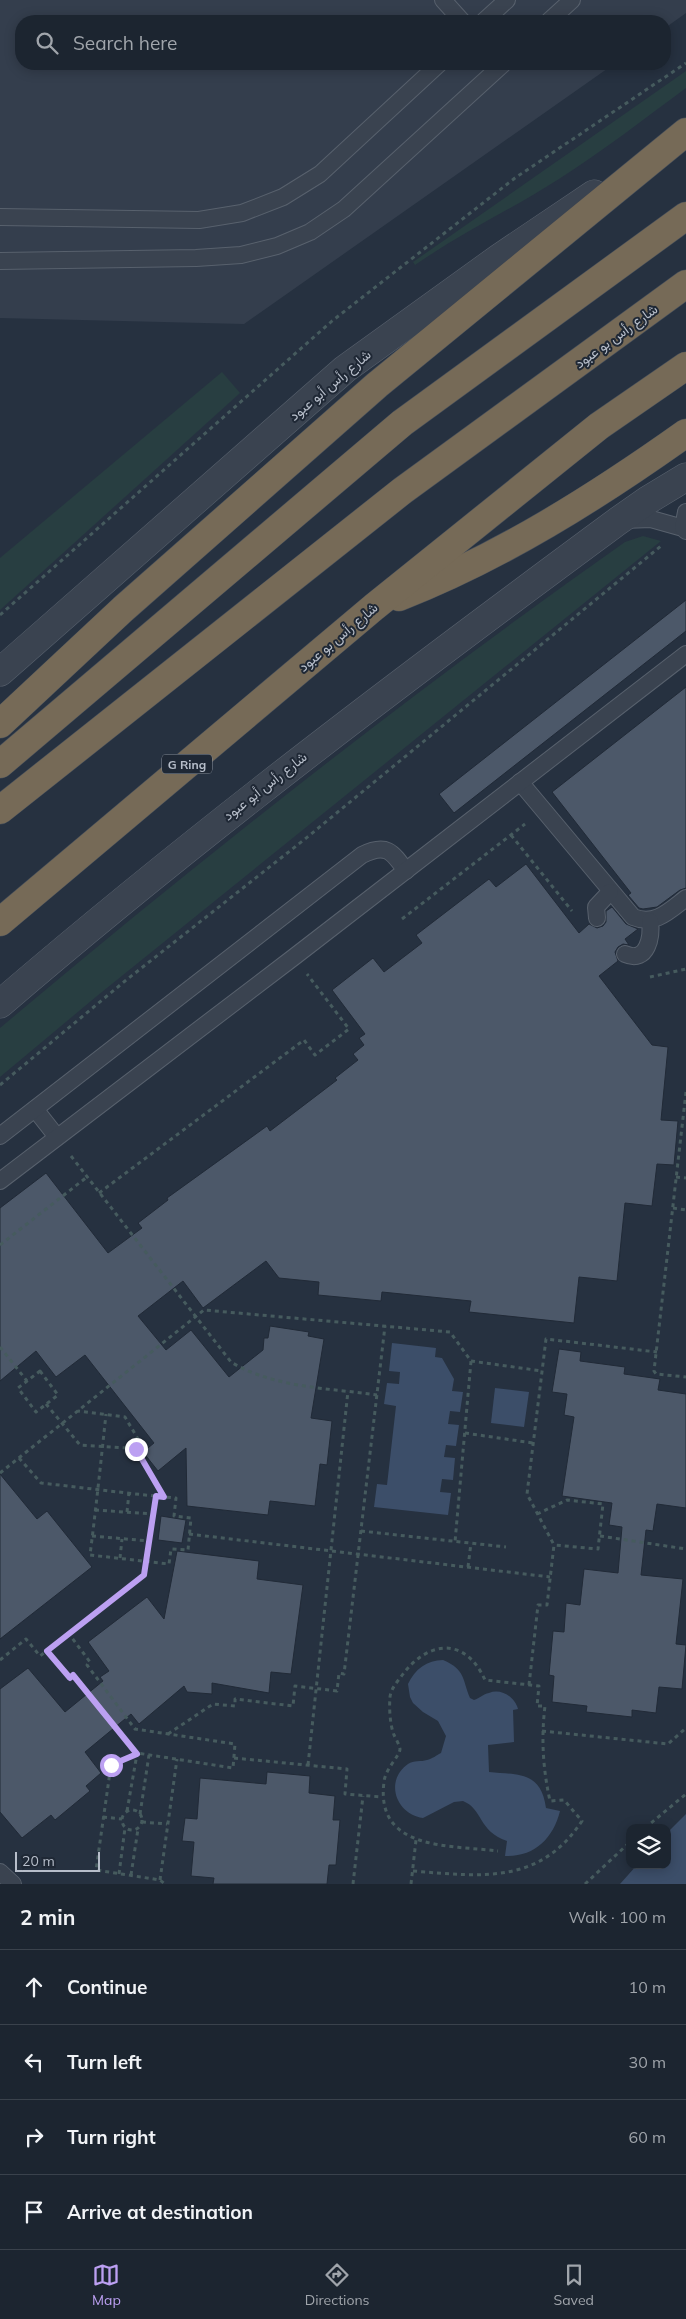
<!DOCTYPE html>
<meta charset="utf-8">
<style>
:root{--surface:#1c2530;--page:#29313c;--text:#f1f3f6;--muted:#a0a5ab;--line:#3a424c;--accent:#bca0f2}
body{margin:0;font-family:Mulish,Vazirmatn,sans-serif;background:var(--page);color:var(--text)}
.controls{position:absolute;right:15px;bottom:15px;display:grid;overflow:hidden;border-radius:10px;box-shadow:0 2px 12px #0003}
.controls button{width:45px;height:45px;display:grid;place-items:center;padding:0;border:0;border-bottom:1px solid var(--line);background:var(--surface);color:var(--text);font:25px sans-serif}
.scale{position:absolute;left:15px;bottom:12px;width:85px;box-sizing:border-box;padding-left:5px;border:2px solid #b7beca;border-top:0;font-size:14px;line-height:18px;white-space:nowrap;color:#b7beca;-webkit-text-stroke:4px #1f2835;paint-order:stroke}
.stop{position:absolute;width:15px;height:15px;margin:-11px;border:4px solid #bca0f2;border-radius:50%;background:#fff}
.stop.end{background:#bca0f2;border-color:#fff;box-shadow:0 1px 5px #0008}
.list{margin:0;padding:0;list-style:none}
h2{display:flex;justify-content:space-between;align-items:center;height:65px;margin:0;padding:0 20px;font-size:21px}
h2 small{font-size:16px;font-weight:400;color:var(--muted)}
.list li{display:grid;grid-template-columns:32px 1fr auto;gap:15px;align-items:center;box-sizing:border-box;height:75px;padding:0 20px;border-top:1px solid var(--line)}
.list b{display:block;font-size:19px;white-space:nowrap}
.list em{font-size:16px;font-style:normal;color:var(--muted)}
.icon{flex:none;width:28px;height:28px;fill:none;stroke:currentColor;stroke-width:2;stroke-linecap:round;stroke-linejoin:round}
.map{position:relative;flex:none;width:686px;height:1884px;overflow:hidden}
.search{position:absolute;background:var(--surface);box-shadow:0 2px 12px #0003;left:15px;right:15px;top:15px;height:55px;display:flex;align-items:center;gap:12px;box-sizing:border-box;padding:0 18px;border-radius:20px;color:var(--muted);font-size:19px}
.sheet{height:365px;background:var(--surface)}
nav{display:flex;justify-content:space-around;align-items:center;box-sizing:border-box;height:70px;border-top:1px solid var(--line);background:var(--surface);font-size:14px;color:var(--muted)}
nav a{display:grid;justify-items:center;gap:2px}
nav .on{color:var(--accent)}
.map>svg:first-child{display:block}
.airport{fill:#343e4d}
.green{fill:#283e41}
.water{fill:#3c4e69}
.building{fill:#4c5869;stroke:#212a37}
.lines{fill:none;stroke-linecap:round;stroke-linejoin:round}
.service-casing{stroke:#58616d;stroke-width:18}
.tertiary-casing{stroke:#58616d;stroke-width:29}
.motorway-casing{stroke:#454e5a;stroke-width:29}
.path{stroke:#465b5e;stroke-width:3;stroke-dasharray:4 4;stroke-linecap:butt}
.service{stroke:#3a4350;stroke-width:16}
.tertiary{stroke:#3a4350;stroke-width:28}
.motorway{stroke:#766a57;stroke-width:28}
.route{stroke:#bca0f2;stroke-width:6}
.labels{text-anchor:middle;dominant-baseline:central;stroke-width:4;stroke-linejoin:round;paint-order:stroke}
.shield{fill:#1f2835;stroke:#89919d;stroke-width:1}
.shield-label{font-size:12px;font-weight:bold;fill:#b7beca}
.street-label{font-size:14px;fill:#b7beca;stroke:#1f2835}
</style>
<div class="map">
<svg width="686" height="1884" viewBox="0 0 686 1884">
<rect width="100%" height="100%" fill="#263140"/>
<polygon class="airport" points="0,0 686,0 686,13 665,28 665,21 21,21 21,64 614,64 244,324 0,318"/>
<g class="green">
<path d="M 686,71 L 686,88 C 644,119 603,151 559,179 C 512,209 461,233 415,265 L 413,262 Z"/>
<polygon points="222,372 240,393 0,610 0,558"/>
<path d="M 643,536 L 661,541 L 97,996 L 0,1077 L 0,1028 C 202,858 409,694 625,542 Z"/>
</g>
<g class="water">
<polygon points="392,1343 436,1348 435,1357 442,1358 454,1379 452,1391 463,1392 460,1412 450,1411 448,1424 459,1425 456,1446 446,1445 444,1457 455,1458 453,1480 442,1479 440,1492 451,1493 448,1515 374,1507 377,1484 387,1485 396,1406 384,1404 387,1383 399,1384 400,1372 389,1371"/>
<polygon points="495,1388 529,1392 524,1427 491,1423"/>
<path d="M 443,1660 C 466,1670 462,1679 470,1698 L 474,1700 C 480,1698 483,1694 489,1693 C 501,1688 515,1697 518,1709 L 513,1710 L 514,1742 L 488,1745 L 489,1772 C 518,1775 541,1771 546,1808 L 560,1811 C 553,1839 534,1857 505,1856 L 507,1841 C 478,1831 483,1809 463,1801 L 454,1802 L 423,1818 C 396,1814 384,1781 408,1764 C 414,1760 421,1762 427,1760 C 432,1759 437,1755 441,1753 L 446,1736 L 438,1721 L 423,1712 L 413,1703 L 410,1697 L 408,1684 C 415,1669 427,1660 443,1660 Z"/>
<polygon points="686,1814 686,1884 620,1884 637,1865 667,1865 667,1833"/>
</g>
<g class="building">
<polygon points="686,600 686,631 454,813 439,794"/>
<polygon points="686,687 686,888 680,890 657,907 643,909 639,908 628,895 631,893 552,792"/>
<polygon points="526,864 579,933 589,924 597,928 603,926 606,922 606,911 612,907 626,924 638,929 625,939 629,945 623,944 618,947 615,952 618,961 599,976 652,1045 668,1047 661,1120 678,1121 674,1165 657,1164 652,1206 625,1203 617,1281 579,1277 574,1323 469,1312 471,1301 382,1292 381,1301 318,1295 319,1282 279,1278 266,1261 203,1308 183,1281 138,1316 166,1350 191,1330 229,1377 263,1350 264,1338 268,1338 270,1326 309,1332 308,1336 324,1339 311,1418 332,1421 327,1465 320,1464 315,1506 270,1501 268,1515 187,1506 186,1448 158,1471 143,1452 154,1443 85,1355 56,1377 36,1351 0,1381 0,1208 46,1173 108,1253 142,1228 138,1223 168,1200 167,1198 267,1126 270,1131 337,1080 335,1078 358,1060 353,1054 364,1045 359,1038 365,1034 332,990 373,958 384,972 422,943 416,935 489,879 496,887"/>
<polygon points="559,1349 581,1352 580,1361 625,1367 624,1374 660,1379 658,1390 686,1394 686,1508 657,1504 653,1531 646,1530 641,1575 683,1579 676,1644 686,1645 682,1689 659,1687 656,1713 632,1710 632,1717 586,1712 587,1706 552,1702 554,1676 549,1675 553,1631 564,1632 566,1603 580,1605 584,1569 618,1573 622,1527 609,1525 612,1503 562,1496 574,1417 564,1415 567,1394 552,1392"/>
<polygon points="0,1474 37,1519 47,1511 92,1567 0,1639"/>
<polygon points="161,1516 186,1520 182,1543 158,1540"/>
<polygon points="177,1551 259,1561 257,1579 303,1585 291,1674 271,1672 269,1693 212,1683 212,1694 187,1692 184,1686 139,1724 131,1714 85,1752 101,1773 86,1786 90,1791 55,1820 51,1815 22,1838 0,1812 0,1689 28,1668 65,1712 103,1681 100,1677 109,1671 88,1642 147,1597 164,1619"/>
<polygon points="267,1772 310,1776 309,1793 335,1796 333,1820 340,1820 336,1865 329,1865 327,1884 213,1884 214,1878 191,1876 194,1842 182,1841 185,1818 197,1819 200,1778 266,1784"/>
</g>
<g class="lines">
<g class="service-casing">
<g id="service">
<polyline points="443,0 462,21"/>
<polyline points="484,21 507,0"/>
<polyline points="549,21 572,0"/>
<polyline points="0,217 199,220 242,213 283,197 320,174 439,64"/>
<polyline points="0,261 196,258 241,255 277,246 310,232 344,209 503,64"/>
<polyline points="623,520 651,519 683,528 686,531"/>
<polyline points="683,528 686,512"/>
<path d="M 520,782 L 633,917 C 655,926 669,911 686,898"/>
<polyline points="597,918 596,907 610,892"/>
<path d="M 625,954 C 648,964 652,936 650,921"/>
<polyline points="35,1109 57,1137"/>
<path d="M 0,1136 L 362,855 C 386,843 392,851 406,871"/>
<polyline points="0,1181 294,957 686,654"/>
<polyline points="0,1872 13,1884"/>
</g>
</g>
<g class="tertiary-casing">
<g id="tertiary">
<polyline points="0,672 345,369 499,258 594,194"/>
<path d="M 0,1004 C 199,833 408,676 618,521 L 648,500 L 686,477"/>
</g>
</g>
<g class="motorway-casing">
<g id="motorway">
<path d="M 399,597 C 501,557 596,497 686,433"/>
<polyline points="0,724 123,609 377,385 686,132"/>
<polyline points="0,764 402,423 686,216"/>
<polyline points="0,810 402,491 686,284"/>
<polyline points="0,922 374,607 599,426 686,366"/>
</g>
</g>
<g class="path">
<polyline points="0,615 332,321 515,178 686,63"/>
<polyline points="511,835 572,911"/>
<polyline points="402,919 525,824"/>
<polyline points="650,977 686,969"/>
<polyline points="0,1085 125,981 305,839 661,546"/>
<polyline points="686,1092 654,1371 656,1374 686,1377"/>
<path d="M 71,1156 L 231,1362 C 274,1388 329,1388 377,1395"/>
<polyline points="676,1177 686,1178"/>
<polyline points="99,1193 304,1040 315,1055 349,1029 307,974"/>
<polyline points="673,1208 686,1210"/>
<polyline points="0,1245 87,1177"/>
<polyline points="0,1347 27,1381"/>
<polyline points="471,1361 542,1371"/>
<polygon points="40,1371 58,1395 36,1412 18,1388"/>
<polyline points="46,1404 80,1445 144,1449 125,1417 78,1411"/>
<polyline points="465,1433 533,1443"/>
<polyline points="136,1449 163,1496"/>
<path d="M 19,1458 L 41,1483 C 86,1488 131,1494 176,1498 L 174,1516 L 191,1518 L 188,1550 L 171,1549 L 169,1564 L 90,1555 C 96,1508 101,1461 106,1414"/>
<polyline points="0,1473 204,1310 450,1332 471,1361 455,1542"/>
<polyline points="95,1510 153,1514"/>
<polyline points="127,1512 129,1493"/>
<polyline points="537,1514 567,1500 603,1504 598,1549 554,1545"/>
<polyline points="361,1531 506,1547"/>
<polyline points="189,1534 550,1577"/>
<polyline points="92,1536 149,1541"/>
<polyline points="600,1536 686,1549"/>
<polyline points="120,1558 122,1539"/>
<polyline points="468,1567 471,1543"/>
<polyline points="47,1651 70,1678 73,1675 137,1753 233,1768 235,1744 135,1729 87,1665 90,1662 69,1634"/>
<polyline points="0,1660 26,1639 40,1656 144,1575 156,1496"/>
<polyline points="529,1685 538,1605 547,1605 554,1545 527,1494 546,1339 657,1352"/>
<polyline points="542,1731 668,1744 686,1728"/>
<polyline points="168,1734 213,1704 235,1706 235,1699 293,1706 295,1686 337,1691 339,1673 344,1674 385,1326"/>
<polyline points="137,1753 111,1765 96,1870 160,1880 165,1884"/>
<polyline points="234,1758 347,1769 345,1794 382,1797"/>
<polyline points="308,1765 348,1391"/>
<circle cx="132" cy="1820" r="10"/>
<polyline points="127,1811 137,1754"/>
<polyline points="140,1814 149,1755"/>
<polyline points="103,1817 122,1819"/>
<polyline points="142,1822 167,1824"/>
<polyline points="645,1828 686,1794"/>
<path d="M 413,1871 C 484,1877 540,1884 582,1821 L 564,1800 L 550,1801 C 543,1769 541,1739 545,1706 L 537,1706 L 539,1686 L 485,1680 C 466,1638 430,1639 403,1674 C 398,1681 391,1688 390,1697 C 389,1708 390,1725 394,1735 C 396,1739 399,1744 400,1749 C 400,1756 385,1769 384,1782 C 375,1851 450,1845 498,1851"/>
<polyline points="119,1874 125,1828"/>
<polyline points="131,1875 138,1829"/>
<polyline points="160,1880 177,1759"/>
<polyline points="353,1884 363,1796"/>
<polyline points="411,1884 416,1840"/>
<polyline points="585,1884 630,1842"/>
</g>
<use href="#service" class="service"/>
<use href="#tertiary" class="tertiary"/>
<use href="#motorway" class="motorway"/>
</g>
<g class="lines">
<polyline class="route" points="111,1765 137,1754 73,1675 70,1678 47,1651 144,1575 156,1496 164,1497 136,1449"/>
</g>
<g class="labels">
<rect class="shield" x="162" y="754.5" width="50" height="19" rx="4"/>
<g class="shield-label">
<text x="187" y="764">G Ring</text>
</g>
<g class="street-label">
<text transform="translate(616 336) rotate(-36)">شارع رأس بو عبود</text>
<text transform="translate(330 385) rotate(-40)">شارع رأس أبو عبود</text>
<text transform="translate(338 637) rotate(-40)">شارع رأس بو عبود</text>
<text transform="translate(265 786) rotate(-38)">شارع رأس أبو عبود</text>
</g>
</g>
</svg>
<div class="controls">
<button><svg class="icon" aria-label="layers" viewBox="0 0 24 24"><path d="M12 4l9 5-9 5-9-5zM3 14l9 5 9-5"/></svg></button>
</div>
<div class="scale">20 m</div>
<div class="stop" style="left:111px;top:1765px"></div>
<div class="stop end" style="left:136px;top:1449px"></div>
<div class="search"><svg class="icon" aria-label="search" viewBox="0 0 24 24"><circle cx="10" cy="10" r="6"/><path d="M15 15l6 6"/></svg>Search here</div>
</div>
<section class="sheet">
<h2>2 min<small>Walk · 100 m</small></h2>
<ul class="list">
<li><svg class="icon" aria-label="ahead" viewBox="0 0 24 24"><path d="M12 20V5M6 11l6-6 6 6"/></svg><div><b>Continue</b></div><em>10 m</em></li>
<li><svg class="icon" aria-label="left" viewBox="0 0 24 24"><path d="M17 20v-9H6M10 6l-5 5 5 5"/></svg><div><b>Turn left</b></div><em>30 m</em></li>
<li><svg class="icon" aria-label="right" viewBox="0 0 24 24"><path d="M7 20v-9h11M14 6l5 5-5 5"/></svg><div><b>Turn right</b></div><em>60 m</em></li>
<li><svg class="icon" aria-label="arrive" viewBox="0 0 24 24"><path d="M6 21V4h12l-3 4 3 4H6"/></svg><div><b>Arrive at destination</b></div></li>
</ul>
</section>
<nav>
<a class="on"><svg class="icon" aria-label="map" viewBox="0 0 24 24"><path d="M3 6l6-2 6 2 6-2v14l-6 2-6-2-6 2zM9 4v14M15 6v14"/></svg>Map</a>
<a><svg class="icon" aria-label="directions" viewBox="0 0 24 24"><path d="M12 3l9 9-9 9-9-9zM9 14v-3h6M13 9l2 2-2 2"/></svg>Directions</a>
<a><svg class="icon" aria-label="saved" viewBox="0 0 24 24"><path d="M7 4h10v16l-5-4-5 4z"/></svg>Saved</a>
</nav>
